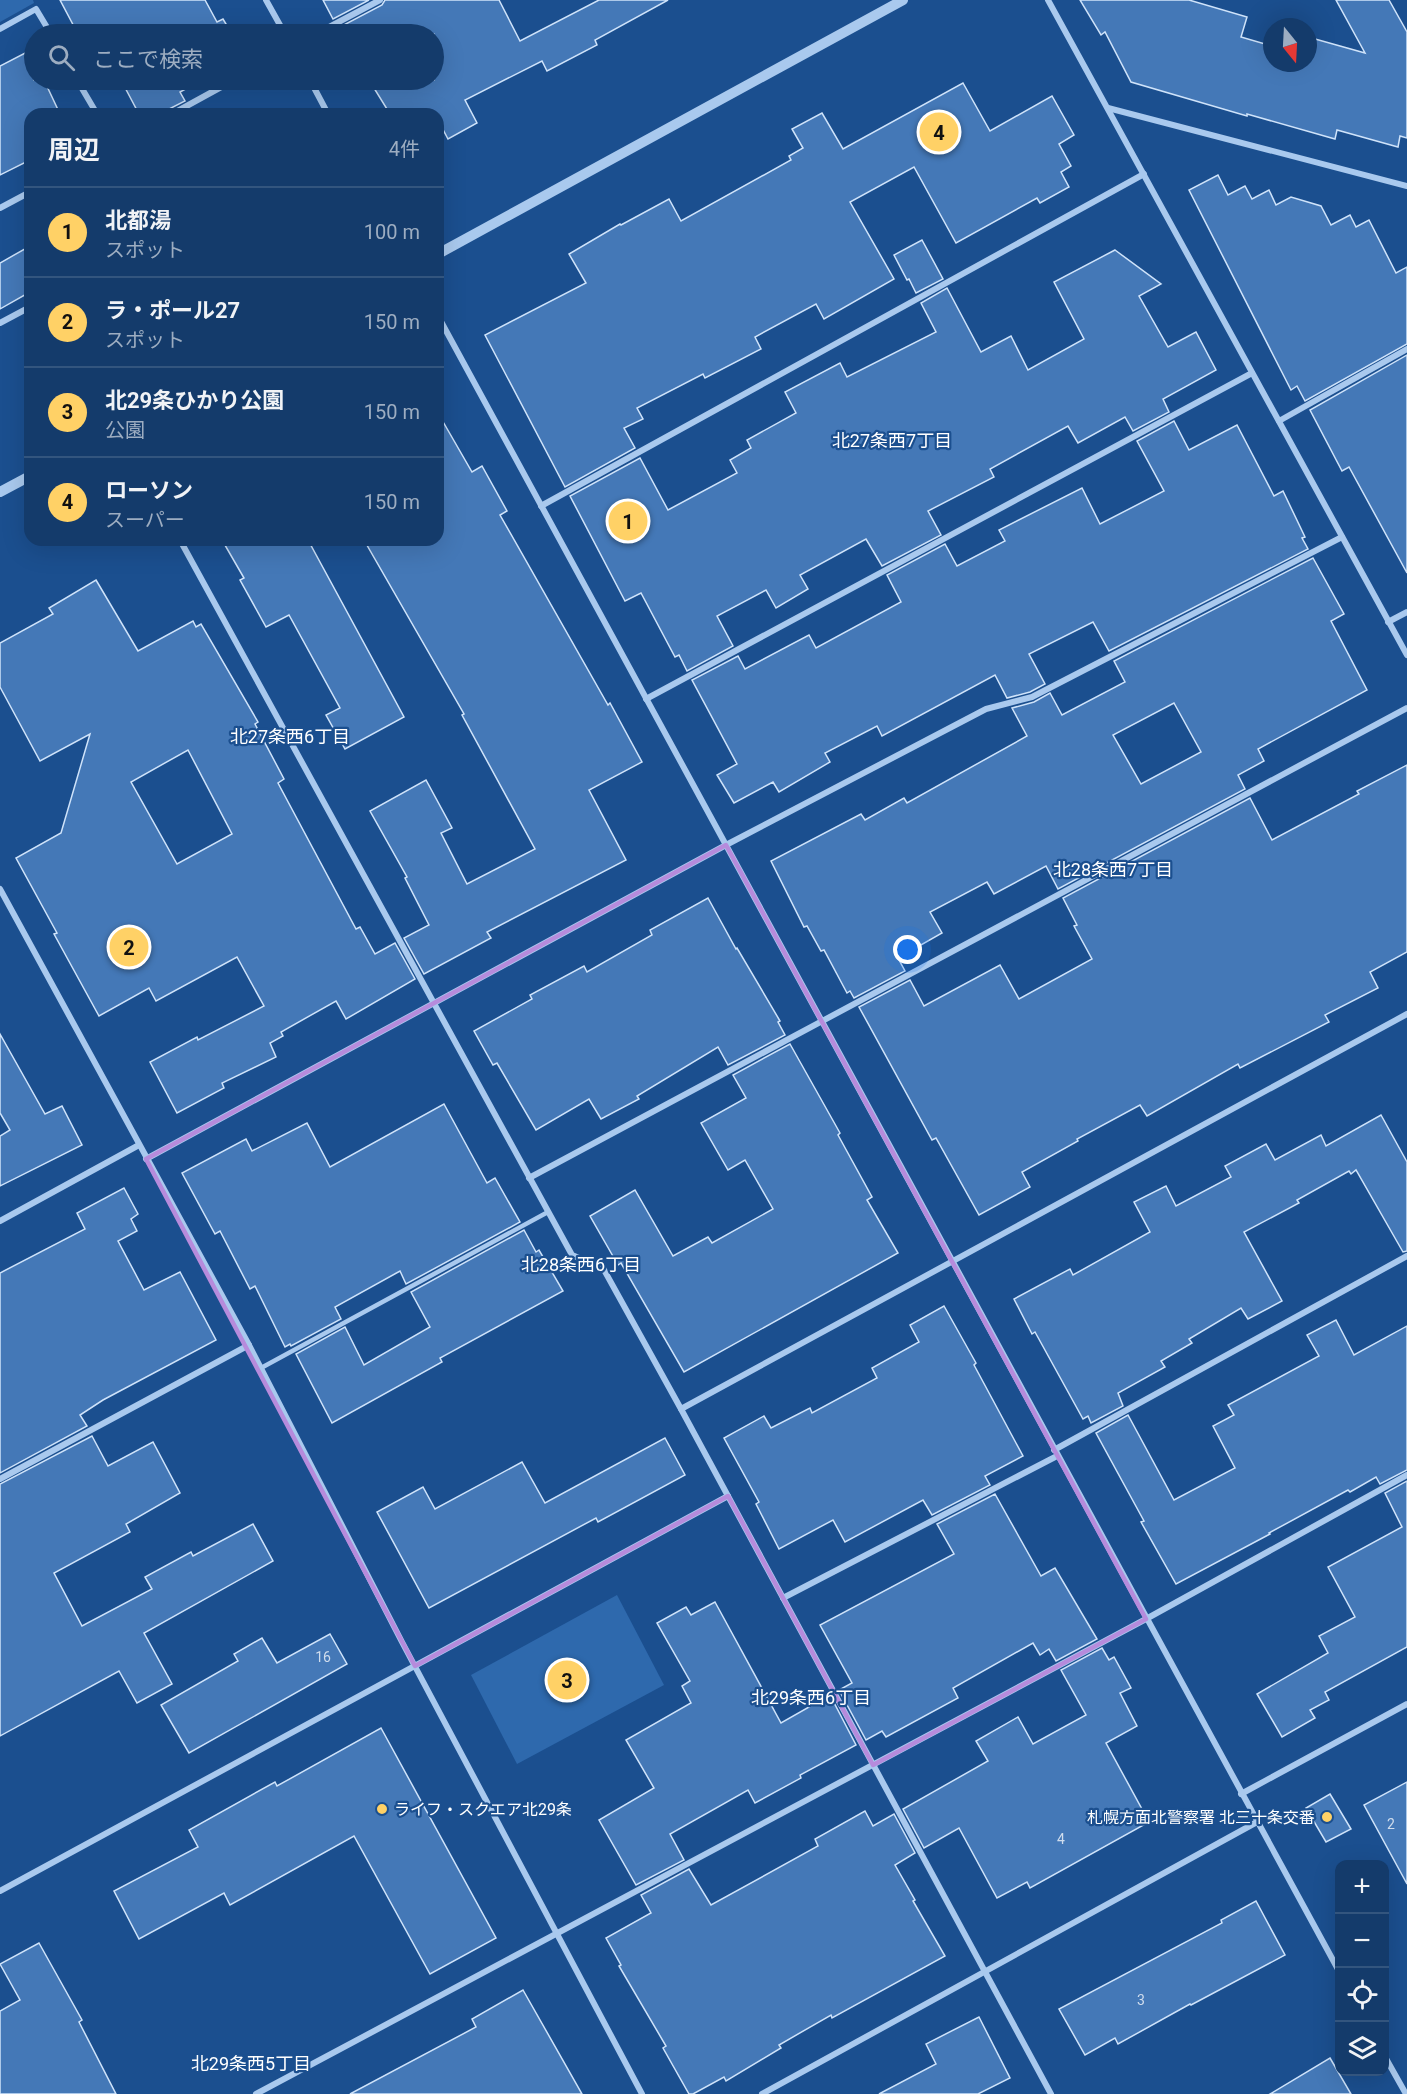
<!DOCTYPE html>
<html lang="ja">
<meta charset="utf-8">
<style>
:root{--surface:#143b6b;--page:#1d4271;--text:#f1f3f6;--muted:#9dadc1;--line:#33557e;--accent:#ffd166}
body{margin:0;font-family:Roboto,"Noto Sans JP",sans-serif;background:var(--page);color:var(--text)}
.controls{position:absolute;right:18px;bottom:18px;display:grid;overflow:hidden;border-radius:12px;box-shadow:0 6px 24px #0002}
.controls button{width:54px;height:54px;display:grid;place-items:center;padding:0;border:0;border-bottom:2px solid var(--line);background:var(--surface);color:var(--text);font:30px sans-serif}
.compass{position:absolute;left:1263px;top:18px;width:54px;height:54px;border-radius:50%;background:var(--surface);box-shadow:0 6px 24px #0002;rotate:162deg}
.you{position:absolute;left:908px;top:950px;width:21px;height:21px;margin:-15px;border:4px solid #fff;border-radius:50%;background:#1a73e8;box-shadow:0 0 0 9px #1a73e833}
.badge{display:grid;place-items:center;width:39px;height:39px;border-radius:50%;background:var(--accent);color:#111;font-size:20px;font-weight:700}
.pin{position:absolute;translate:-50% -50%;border:3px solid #fff;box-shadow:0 2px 6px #0006}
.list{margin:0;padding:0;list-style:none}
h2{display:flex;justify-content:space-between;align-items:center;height:78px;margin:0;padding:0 24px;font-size:26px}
h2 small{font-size:20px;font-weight:400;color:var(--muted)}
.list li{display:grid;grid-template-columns:39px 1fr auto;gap:18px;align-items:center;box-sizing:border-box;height:90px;padding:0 24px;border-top:2px solid var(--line)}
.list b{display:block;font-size:22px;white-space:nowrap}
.list p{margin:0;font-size:20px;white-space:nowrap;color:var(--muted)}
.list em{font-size:20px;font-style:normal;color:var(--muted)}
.icon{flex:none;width:33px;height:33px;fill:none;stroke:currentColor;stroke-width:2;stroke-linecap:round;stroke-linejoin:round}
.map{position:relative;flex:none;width:1407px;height:2094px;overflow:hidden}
.search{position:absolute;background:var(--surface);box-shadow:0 6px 24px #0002;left:24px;top:24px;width:420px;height:66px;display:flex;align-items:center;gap:15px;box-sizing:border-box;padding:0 21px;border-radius:33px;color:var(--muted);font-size:22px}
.panel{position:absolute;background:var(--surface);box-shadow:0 6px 24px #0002;left:24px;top:108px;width:420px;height:438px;border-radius:18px}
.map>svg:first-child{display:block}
.green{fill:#2e69ad}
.building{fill:#4478b7;stroke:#cfe3fa;stroke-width:1.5;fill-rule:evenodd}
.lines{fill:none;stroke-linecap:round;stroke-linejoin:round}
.service{stroke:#a9c9ee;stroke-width:4.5}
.minor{stroke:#a9c9ee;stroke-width:6}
.tertiary{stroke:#a9c9ee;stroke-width:10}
.marked{fill:none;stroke:#b68bdc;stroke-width:4.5;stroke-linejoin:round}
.poi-dot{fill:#ffd166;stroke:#1b4f8f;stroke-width:2}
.labels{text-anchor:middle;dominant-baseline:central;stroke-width:4.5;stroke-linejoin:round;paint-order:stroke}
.number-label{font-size:14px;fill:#d0dded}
.poi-label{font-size:16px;fill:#fff;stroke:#1b4f8f;text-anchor:start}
.neighbourhood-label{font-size:18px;fill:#fff;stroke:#1b4f8f}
</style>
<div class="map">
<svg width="1407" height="2094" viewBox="0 0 1407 2094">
<rect width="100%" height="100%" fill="#1b4f8f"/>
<g class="green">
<polygon points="0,0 33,0 34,3 0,22"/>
<polygon points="617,1595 664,1685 517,1764 471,1675"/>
</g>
<g class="building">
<polygon points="60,0 205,0 217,22 223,19 232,34 78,34"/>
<polygon points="323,0 369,0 333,19"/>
<polygon points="385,0 499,0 520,41 599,0 668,0 595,40 597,45 547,71 542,61 465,100 477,123 448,139 438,120 438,114 390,114 369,80 434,80 434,34 342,34 338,28 382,5"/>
<polygon points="1080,0 1189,0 1247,17 1241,37 1272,46 1272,63 1308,63 1308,37 1365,53 1336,0 1389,0 1407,32 1407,138 1400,136 1398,147 1337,130 1335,139 1247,114 1247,116 1131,82 1105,32 1101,35"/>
<polygon points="29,51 34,62 34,80 44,80 60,114 30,114 30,160 0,175 0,66"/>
<polygon points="121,80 202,80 180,92 185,101 169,109 167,114 139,114"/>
<polygon points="963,83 990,131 1052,96 1074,135 1059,144 1071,166 1061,172 1069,187 1040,203 1037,198 956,243 914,167 850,202 894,279 824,319 816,304 755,337 761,349 705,378 703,374 637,408 643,419 624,428 635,448 565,487 485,335 586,283 569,254 620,224 621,225 669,199 681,221 791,160 789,156 803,148 792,129 822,113 843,149"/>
<polygon points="1218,175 1228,195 1245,186 1252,199 1269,190 1276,205 1291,197 1321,206 1331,225 1350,215 1356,227 1369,220 1396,273 1407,267 1407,344 1305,401 1297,386 1291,390 1189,190"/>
<polygon points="922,240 943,279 916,293 909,279 907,280 894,255"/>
<polygon points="30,246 30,292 0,309 0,263"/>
<polygon points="1115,250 1161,284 1139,296 1168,347 1196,332 1216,370 1163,399 1169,412 1133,431 1125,417 1078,443 1068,426 990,469 994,477 928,511 941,535 882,566 866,539 800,575 808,589 776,608 766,590 717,616 733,646 687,671 679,655 675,657 641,593 625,601 570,496 640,458 668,510 737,473 730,460 751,448 747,440 796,413 785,392 840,363 847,377 936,332 921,303 947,288 981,352 1011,336 1028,370 1084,339 1054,282"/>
<polygon points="1407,355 1407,573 1349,467 1342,471 1310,410"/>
<polygon points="438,413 472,472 482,466 507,511 500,515 608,705 610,703 642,762 589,790 626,860 487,932 491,938 424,974 404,938 429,925 405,878 407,877 370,811 426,780 452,828 441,833 467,884 535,849 462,715 464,714 364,540 438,540"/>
<polygon points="1174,421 1189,450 1237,425 1274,496 1283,491 1305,537 1302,538 1308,549 1109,651 1093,622 1029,654 1045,684 1030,692 1007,698 995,675 882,736 877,726 825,753 830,762 779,792 773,782 734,803 717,775 737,764 692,680 738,656 745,669 809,635 816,648 901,602 887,575 945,544 957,566 1005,541 999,530 1082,488 1100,524 1164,491 1137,441"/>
<polygon points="222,540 308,540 404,717 345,749 326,715 340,708 289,615 266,627 240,580 244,578"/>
<path d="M 1313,558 L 1344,614 L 1331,621 L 1367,690 L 1258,749 L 1264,761 L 1238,775 L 1245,789 L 1058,889 L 1046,866 L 994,894 L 987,882 L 930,912 L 942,933 L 898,958 L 905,971 L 854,998 L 850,991 L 847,993 L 824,950 L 821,951 L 807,926 L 804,927 L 771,861 L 861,814 L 865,820 L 904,798 L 907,803 L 1027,736 L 1012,708 L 1034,702 L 1050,693 L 1062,715 L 1125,682 L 1114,661 ZM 1174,703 L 1201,752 L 1141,784 L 1113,735 Z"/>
<path d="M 96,580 L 138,651 L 193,621 L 196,627 L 201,624 L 258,722 L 255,724 L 284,779 L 278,783 L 356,929 L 360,927 L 375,954 L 395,943 L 415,979 L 346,1019 L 336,1001 L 281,1032 L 283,1036 L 270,1043 L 276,1057 L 222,1083 L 224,1088 L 177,1113 L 150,1062 L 197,1037 L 198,1040 L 264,1006 L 237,957 L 156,1001 L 149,988 L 99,1016 L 54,934 L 57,933 L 16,858 L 61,833 L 90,734 L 40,761 L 0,687 L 0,643 L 53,614 L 49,608 ZM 188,750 L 232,834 L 177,864 L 131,782 Z"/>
<polygon points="1407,765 1407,952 1370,972 1378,988 1325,1015 1329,1022 1240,1068 1238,1064 1147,1116 1140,1105 1077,1139 1078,1141 1022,1172 1030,1187 979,1215 936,1138 932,1140 859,1007 910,980 924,1006 1000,965 1019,999 1092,959 1074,926 1077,925 1063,898 1250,798 1272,840 1359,794 1357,791"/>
<polygon points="708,898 736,949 737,948 780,1021 778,1022 785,1035 728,1065 718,1047 637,1096 639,1099 601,1119 589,1099 536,1130 497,1063 493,1065 474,1031 532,999 530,995 584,966 587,972 652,935 650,930"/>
<polygon points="0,1034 45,1114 62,1106 82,1145 0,1186 0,1136 10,1130 0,1113"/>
<polygon points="790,1044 840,1133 838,1135 872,1197 867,1200 898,1253 684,1372 621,1263 618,1265 590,1216 635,1190 673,1256 708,1237 712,1243 773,1209 745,1160 728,1170 701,1123 746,1098 733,1075"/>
<polygon points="444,1104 487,1183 495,1178 520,1222 406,1284 400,1271 335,1307 341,1319 291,1346 290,1344 285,1347 255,1286 250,1289 220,1231 215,1234 182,1173 246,1139 252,1151 307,1123 330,1167"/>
<polygon points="1381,1115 1407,1162 1407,1251 1403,1252 1356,1170 1351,1174 1349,1171 1297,1200 1299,1203 1244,1232 1282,1301 1248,1319 1241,1308 1189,1339 1192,1343 1161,1361 1165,1367 1118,1393 1123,1406 1091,1423 1088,1416 1083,1419 1035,1332 1032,1334 1014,1299 1070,1269 1073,1275 1150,1232 1134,1202 1166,1186 1176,1206 1231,1177 1225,1166 1266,1144 1275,1160 1321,1135 1326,1146"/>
<polygon points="124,1188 138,1214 131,1219 137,1231 118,1241 144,1290 180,1272 216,1340 103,1400 80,1415 87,1426 0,1473 0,1273 85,1229 77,1213"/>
<polygon points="524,1230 536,1252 539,1250 563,1291 440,1358 442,1362 332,1423 296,1354 345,1327 364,1365 430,1327 411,1292"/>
<polygon points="944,1306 976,1363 974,1365 1023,1456 985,1476 990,1485 932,1515 923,1500 845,1542 833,1520 779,1549 756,1504 759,1502 724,1438 764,1416 771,1428 810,1408 812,1413 877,1378 872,1368 919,1342 910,1325"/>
<polygon points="1336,1320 1354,1355 1407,1326 1407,1470 1380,1484 1376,1477 1350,1492 1348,1490 1269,1533 1270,1534 1176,1584 1141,1522 1144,1521 1096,1433 1128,1415 1174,1500 1235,1468 1213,1426 1234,1415 1228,1405 1319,1356 1307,1335"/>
<polygon points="92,1436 108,1466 153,1442 180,1493 126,1524 130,1532 54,1573 82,1626 152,1589 145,1577 191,1552 193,1556 253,1524 273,1561 144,1633 172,1684 137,1703 119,1671 0,1736 0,1484"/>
<polygon points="665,1438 685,1475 598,1522 596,1518 429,1608 377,1512 423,1487 435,1509 522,1462 545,1503"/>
<polygon points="1407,1481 1407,1647 1325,1692 1329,1700 1310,1710 1315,1718 1282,1737 1257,1694 1328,1653 1319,1636 1355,1617 1328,1567 1402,1527 1385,1493"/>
<polygon points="995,1494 1041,1576 1055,1568 1097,1639 1056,1661 1049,1649 1040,1655 1033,1643 953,1688 958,1698 886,1737 882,1731 866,1740 839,1690 852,1683 820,1625 954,1554 937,1524"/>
<polygon points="715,1602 781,1723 830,1695 856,1745 800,1775 801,1778 755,1803 748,1790 670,1834 684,1860 636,1885 599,1820 654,1788 626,1740 691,1703 682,1686 690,1681 657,1623 686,1607 691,1615"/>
<polygon points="330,1634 347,1664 189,1753 161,1705 238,1661 234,1654 262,1638 277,1663"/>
<polygon points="1102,1648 1109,1660 1114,1657 1131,1688 1120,1693 1137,1726 1106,1743 1149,1822 1030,1888 1027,1882 997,1898 959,1828 924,1848 903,1809 988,1761 976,1741 1018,1717 1033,1744 1086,1715 1061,1670"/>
<polygon points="381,1728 496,1938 430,1974 354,1836 230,1905 224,1893 139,1939 114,1891 198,1847 189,1830 275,1782 277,1786"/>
<polygon points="1407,1782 1407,1884 1364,1805"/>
<polygon points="1330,1794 1351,1829 1326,1842 1306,1808"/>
<polygon points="865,1811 873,1826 894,1814 915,1853 895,1865 915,1900 913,1901 945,1956 832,2018 831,2015 779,2045 781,2048 726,2081 724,2077 693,2094 689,2094 663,2048 666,2046 619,1966 621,1965 606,1938 651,1913 641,1895 689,1869 711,1905 818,1846 815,1839"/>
<polygon points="1256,1901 1285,1955 1191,2005 1190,2004 1118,2044 1115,2038 1085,2055 1059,2009 1222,1923 1221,1920"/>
<polygon points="39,1943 82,2020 79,2022 116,2094 0,2094 0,2011 20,2000 0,1964"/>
<polygon points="523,1990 582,2094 350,2094 476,2027 472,2019"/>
<polygon points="979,2017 1010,2078 978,2094 879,2094 936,2064 926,2044"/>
<polygon points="1330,2058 1351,2094 1270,2094"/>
</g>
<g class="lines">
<polyline class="service" points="261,1368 548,1212"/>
<g class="minor">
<polyline points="266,0 285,34"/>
<polyline points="1048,0 1407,655"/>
<polyline points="0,29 36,9 51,34"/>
<polyline points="316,34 380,0"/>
<polyline points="77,80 97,114"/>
<polyline points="310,80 328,114"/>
<polyline points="1108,108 1407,186"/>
<polyline points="172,114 234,80"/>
<polyline points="0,208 30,192"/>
<polyline points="438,316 1340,1973"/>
<polyline points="0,323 30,307"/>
<polyline points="1279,421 1407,349"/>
<polyline points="541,506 1144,174"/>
<polyline points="180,540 572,1255 603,1268 681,1409 1051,2094"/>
<polyline points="1388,622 1407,612"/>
<polyline points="646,699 1252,373"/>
<polyline points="0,889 249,1345 402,1642 642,2094"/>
<polyline points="146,1159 726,845 986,709 1032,697 1342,537"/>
<polyline points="529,1178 1407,708"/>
<polyline points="0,1221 139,1145"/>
<polyline points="681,1409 1407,1014"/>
<polyline points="1054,1450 1407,1256"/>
<polyline points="0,1479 249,1345"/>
<polyline points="783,1598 1057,1456"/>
<polyline points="1241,1794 1407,1704"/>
<polyline points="0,1891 728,1496"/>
<polyline points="1384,2055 1406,2094"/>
<polyline points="256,2094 1146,1619 1407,1475"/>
<polyline points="762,2094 1257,1822"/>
</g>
<g class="tertiary">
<polyline points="438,254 903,0"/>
<polyline points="0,492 30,476"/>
</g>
</g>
<path class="marked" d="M 726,845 L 1146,1619 L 873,1765 L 728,1496 L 415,1666 L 146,1159 Z"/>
<g class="poi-dot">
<circle cx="382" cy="1809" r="6"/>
<circle cx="1327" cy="1817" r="6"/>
</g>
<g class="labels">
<g class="number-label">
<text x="323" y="1657">16</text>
<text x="1391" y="1824">2</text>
<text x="1061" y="1839">4</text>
<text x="1141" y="2000">3</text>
</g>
<g class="poi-label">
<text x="394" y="1809">ライフ・スクエア北29条</text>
<text x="1315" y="1817" text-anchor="end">札幌方面北警察署 北三十条交番</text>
</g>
<g class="neighbourhood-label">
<text x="892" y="440">北27条西7丁目</text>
<text x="290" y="736">北27条西6丁目</text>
<text x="1113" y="869">北28条西7丁目</text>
<text x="581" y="1264">北28条西6丁目</text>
<text x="811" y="1697">北29条西6丁目</text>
<text x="251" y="2063">北29条西5丁目</text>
</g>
</g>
</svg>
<div class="controls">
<button>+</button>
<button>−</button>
<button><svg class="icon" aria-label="locate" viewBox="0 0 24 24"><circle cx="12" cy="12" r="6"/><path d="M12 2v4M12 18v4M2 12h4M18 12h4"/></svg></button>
<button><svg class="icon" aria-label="layers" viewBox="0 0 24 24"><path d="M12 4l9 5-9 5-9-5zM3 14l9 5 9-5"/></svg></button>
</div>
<svg class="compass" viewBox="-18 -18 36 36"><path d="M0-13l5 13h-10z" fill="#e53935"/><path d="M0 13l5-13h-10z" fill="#9dadc1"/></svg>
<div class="you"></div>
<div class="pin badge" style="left:628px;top:521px">1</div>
<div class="pin badge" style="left:129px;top:947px">2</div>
<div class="pin badge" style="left:567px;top:1680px">3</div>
<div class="pin badge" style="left:939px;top:132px">4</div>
<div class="search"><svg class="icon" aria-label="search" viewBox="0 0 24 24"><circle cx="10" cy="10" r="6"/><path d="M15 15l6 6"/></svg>ここで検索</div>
<section class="panel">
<h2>周辺<small>4件</small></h2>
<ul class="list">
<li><span class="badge">1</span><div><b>北都湯</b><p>スポット</p></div><em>100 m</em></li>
<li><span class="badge">2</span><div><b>ラ・ポール27</b><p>スポット</p></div><em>150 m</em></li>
<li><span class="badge">3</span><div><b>北29条ひかり公園</b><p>公園</p></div><em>150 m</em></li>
<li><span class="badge">4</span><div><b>ローソン</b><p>スーパー</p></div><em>150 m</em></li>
</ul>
</section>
</div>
